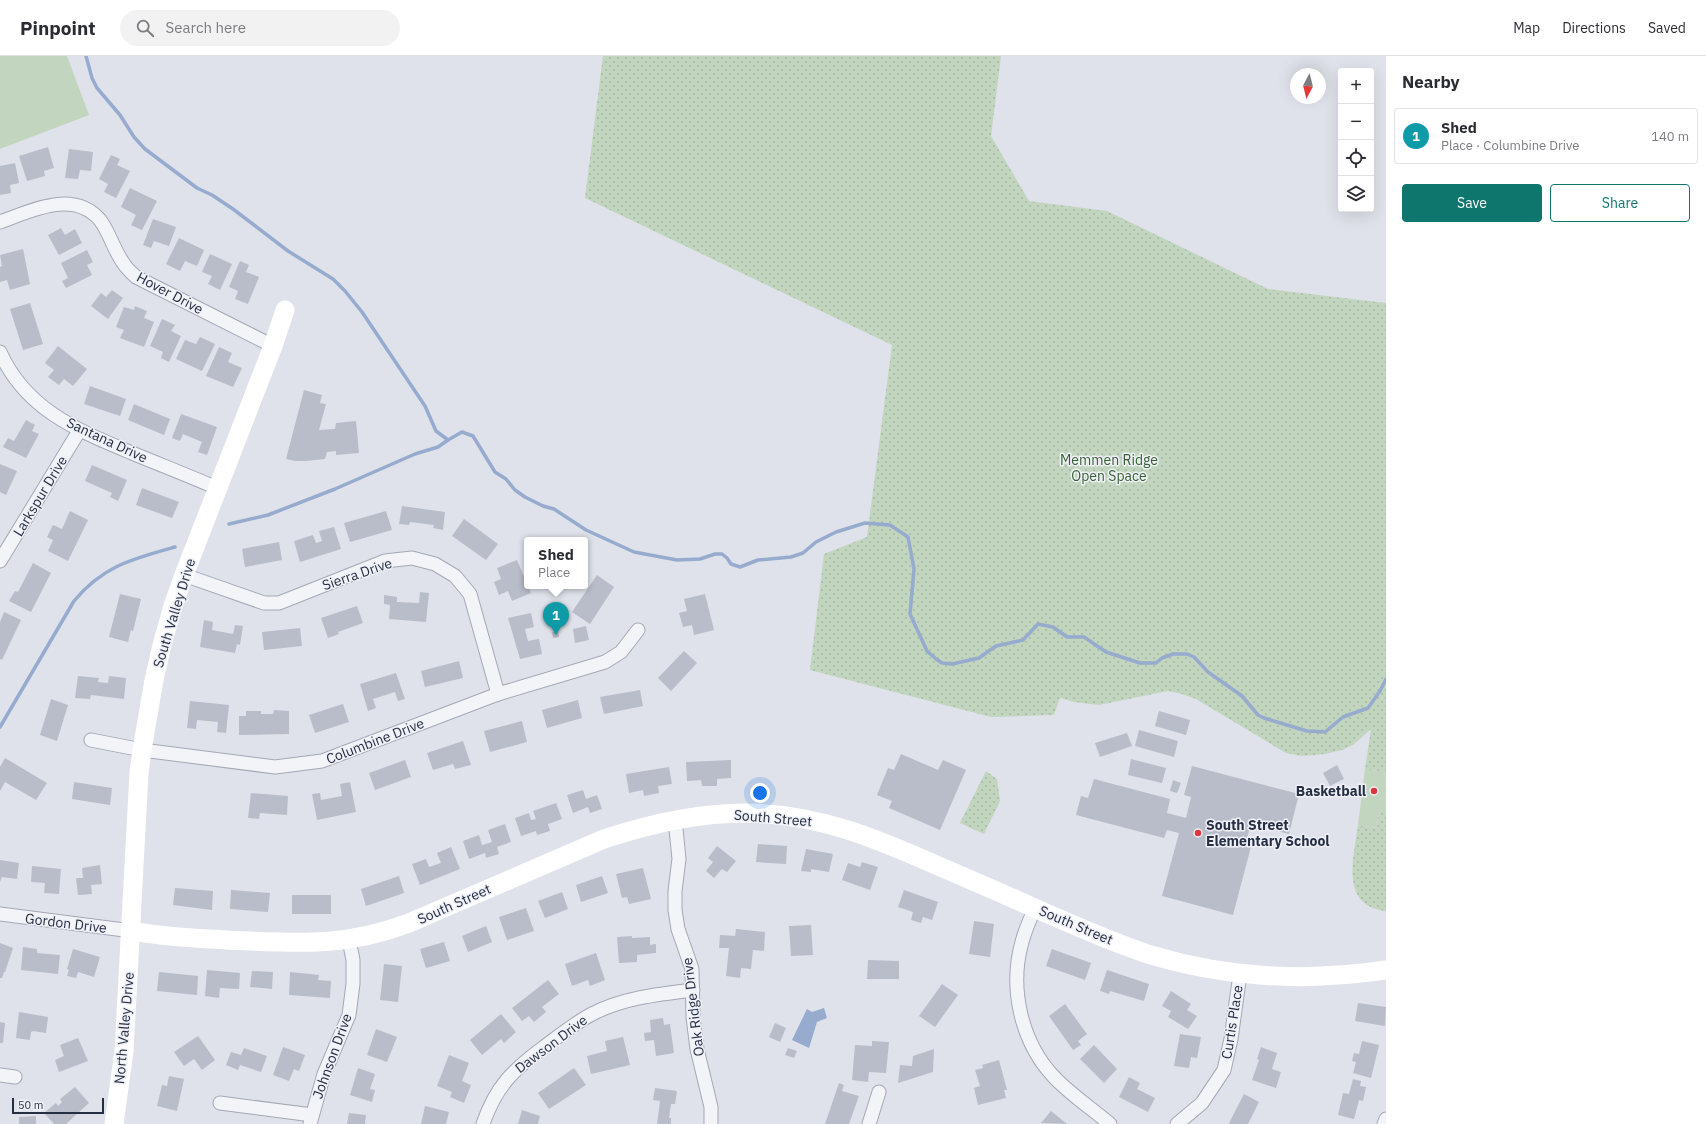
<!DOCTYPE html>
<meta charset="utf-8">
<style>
:root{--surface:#fff;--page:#f2f2f3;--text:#2b2b33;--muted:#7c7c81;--line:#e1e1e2;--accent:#0f766e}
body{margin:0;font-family:"IBM Plex Sans",sans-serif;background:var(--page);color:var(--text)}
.controls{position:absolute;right:12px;top:12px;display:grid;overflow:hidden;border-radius:4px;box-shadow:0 4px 16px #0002}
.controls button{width:36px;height:36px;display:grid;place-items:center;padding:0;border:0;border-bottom:1px solid var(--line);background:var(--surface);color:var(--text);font:20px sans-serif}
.compass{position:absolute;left:1290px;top:12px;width:36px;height:36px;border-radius:50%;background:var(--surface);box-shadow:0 4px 16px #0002;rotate:187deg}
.scale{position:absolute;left:12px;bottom:10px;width:92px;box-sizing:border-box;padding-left:4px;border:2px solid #262e43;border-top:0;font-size:11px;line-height:14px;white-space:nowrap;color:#262e43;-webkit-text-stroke:3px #eff1f7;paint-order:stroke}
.you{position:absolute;left:760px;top:737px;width:14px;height:14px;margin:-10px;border:3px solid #fff;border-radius:50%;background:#1a73e8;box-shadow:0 0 0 6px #1a73e833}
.badge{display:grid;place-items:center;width:26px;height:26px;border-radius:50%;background:var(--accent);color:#fff;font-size:13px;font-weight:700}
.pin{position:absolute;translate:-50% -33px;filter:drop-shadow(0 1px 2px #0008)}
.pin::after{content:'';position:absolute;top:21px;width:14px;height:12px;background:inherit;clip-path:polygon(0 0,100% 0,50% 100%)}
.popup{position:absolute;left:524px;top:481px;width:64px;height:52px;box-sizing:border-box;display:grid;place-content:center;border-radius:4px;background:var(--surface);filter:drop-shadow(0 1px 3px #0005);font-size:13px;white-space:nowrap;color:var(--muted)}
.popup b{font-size:15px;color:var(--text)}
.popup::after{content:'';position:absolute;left:50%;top:100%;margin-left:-8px;border:8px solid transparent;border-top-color:var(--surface)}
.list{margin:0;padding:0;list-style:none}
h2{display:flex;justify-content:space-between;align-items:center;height:52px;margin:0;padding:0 16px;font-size:17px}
h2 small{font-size:13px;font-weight:400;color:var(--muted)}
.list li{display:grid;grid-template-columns:26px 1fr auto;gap:12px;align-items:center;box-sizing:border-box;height:56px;margin:0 8px 8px;padding:0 8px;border:1px solid var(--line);border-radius:4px}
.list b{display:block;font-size:15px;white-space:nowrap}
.list p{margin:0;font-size:13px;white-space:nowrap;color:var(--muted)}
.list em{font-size:13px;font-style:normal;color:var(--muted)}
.actions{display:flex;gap:8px;padding:12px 16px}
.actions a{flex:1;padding:9px 0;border:1px solid var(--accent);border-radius:4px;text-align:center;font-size:14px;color:var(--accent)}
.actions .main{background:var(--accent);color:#fff}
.icon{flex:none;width:22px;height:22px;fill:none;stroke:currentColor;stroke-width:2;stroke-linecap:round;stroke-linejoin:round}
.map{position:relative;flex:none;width:1386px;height:1068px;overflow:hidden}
header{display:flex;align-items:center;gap:24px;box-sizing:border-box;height:56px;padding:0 20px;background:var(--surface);border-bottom:1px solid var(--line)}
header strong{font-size:19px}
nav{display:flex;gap:22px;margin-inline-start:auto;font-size:14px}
.search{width:280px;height:36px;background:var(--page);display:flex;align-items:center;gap:10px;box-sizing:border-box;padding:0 14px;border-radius:22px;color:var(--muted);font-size:15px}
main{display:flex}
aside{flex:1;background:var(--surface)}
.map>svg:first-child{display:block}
.grass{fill:#c2d5bf}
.park{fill:url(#park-dots)}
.water{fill:#96abce}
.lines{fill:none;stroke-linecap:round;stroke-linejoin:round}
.stream{stroke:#96abce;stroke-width:3.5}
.building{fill:#b9bdca}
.street-casing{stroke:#a4a8b5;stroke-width:15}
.street{stroke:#f2f4f8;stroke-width:13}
.secondary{stroke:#fff;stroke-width:19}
.poi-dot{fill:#dd363e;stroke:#eff1f7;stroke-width:1.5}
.labels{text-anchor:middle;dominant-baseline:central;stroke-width:3;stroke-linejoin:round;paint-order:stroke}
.street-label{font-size:14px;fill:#262e43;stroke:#eff1f7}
.park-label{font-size:14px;fill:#366032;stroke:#eff1f7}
.poi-label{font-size:14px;font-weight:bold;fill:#262e43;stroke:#eff1f7;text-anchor:end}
</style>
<header>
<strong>Pinpoint</strong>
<div class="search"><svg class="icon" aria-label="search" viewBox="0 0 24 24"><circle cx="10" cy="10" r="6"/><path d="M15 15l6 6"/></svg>Search here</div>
<nav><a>Map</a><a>Directions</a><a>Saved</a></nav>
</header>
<main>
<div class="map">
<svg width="1386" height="1068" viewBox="0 0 1386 1068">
<defs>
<pattern id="park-dots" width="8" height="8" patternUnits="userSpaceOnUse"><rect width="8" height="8" fill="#c2d5bf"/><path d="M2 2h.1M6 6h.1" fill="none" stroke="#a7b7a5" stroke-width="1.8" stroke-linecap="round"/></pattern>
</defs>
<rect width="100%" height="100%" fill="#dfe2ea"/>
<g class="grass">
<polygon points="0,0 67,0 89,59 0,93"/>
<polygon points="1365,713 1386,716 1386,755 1379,754 1377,772 1358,769"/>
</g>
<g class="park">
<polygon points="603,0 1001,0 991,80 1029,145 1107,155 1268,233 1386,247 1386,716 1365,713 1371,673 1353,689 1342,694 1325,698 1302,700 1286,697 1196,643 1182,638 1168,635 1099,649 1074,646 1060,642 1054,659 991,661 810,614 824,498 867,481 892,289 585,142"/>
<polygon points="986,715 997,723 1000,745 984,778 960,767"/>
<path d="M 1379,754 L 1386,755 L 1386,855 C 1339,850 1354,801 1358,769 L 1377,772 Z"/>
</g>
<polygon class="water" points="824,952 827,962 817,966 809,992 792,984 807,953 812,956"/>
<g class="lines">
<g class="stream">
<polyline points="86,0 92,22 97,32 120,59 134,81 145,93 197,132 212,139 233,153 288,195 333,223 345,235 362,256 425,350 436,375 448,384 462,376 473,380 495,416 506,423 515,434 525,441 543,450 554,453 586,474 634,496 677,504 700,503 715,498 722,498 727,502 731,508 740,511 758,504 791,501 803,497 816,486 836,476 865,467 890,469 908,481 914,513 910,558 927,595 936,603 942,607 952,608 979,602 996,590 1023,584 1038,568 1053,571 1067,581 1084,581 1106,596 1140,607 1156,607 1162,602 1173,598 1187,598 1194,601 1208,616 1242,640 1258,659 1264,662 1307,675 1325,676 1343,661 1368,652 1380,635 1386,623"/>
<polyline points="229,468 268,459 335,433 415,398 438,391 448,384"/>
<path d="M 0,671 L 74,545 C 103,510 132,503 175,491"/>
</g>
</g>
<g class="building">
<polygon points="48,91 54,112 44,115 45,120 27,125 19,100"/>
<polygon points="69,93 93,96 91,115 80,114 78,123 65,122"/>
<polygon points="111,99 120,103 117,109 130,115 116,142 104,136 108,128 99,123"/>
<polygon points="15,107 19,127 10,129 11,137 0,139 0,110"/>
<polygon points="130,132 157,145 142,174 131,169 136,159 121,151"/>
<polygon points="153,163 176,171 169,190 154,185 151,192 143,189"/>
<polygon points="61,172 65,179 75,173 82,187 59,199 48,179"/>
<polygon points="179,182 204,194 197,210 185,205 180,215 166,208"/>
<polygon points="23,193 30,228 10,234 7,224 0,226 0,211 2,210 0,199"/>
<polygon points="87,194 93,206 87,209 92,219 66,232 62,225 68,222 61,207"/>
<polygon points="210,198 232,208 220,234 208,228 212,220 202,216"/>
<polygon points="240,205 249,209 246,216 259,221 248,248 235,243 238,235 229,231"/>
<polygon points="112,234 123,242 108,263 91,250 101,237 106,241"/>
<polygon points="30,247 43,288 23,294 10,253"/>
<polygon points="135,250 147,255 144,262 154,266 144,291 120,282 124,274 116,271 124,251 134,254"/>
<polygon points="162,263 175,269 171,275 181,280 169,306 161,302 163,296 150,290"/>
<polygon points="200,281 215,288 202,315 176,303 185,284 196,288"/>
<polygon points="58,290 87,313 73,330 64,323 59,329 48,321 54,314 45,307"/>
<polygon points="219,291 232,297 228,306 242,312 233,331 206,320"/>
<polygon points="90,330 126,343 120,360 84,348"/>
<polygon points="304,334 322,339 320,347 326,348 319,374 335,373 336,367 356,365 359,397 336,399 336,395 327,396 325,403 306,405 295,405 286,403"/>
<polygon points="134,348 170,363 164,379 128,364"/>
<polygon points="181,358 217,371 207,399 198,396 202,386 183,378 180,385 172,382"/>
<polygon points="26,364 35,369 32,375 39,378 26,402 3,391 8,382 14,385"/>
<polygon points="0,408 17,415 6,439 0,436"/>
<polygon points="92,409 127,424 118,445 110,441 112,437 85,425"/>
<polygon points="142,432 179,446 172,462 136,449"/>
<polygon points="402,450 445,456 443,474 433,472 434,469 410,466 409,469 399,468"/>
<polygon points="70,455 88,464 68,505 48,495 53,484 47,481 53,469 62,473"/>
<polygon points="386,455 392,474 350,486 344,467"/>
<polygon points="464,463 498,488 486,504 452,480"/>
<polygon points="334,471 341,493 300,506 294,485 313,479 316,487 322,485 319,475"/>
<polygon points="279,486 282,504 245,511 242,493"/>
<polygon points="517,504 531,537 512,545 508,535 499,539 494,526 501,523 497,512"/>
<polygon points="33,507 51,517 31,556 9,545 15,535 18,536"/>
<polygon points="597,519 614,531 590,568 572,556"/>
<polygon points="420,536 429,537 426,566 389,563 390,549 384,548 384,539 397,541 397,546 419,547"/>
<polygon points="120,538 141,543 133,575 131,574 128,586 109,581"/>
<polygon points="705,538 714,574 694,579 692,569 683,571 679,557 687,555 684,543"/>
<polygon points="357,550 363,567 338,576 339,578 328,582 321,562"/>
<polygon points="4,556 21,564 2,604 0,603 0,566"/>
<polygon points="531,557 534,571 525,573 528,585 539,583 542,598 520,603 508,562"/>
<polygon points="204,564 213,566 212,574 233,578 235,569 243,570 240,589 237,588 235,597 200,591"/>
<polygon points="586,570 589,584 575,587 573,573"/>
<polygon points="300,572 302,590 264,594 262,576"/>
<polygon points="558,575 559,581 553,582 552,576"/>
<polygon points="684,595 697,607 671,635 658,622"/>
<polygon points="459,605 463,622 425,631 421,615"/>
<polygon points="396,617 405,643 398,645 395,636 373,643 376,652 368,655 360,628"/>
<polygon points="78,620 99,622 98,626 108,627 109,620 126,622 124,643 91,639 90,643 75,642"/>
<polygon points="640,634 643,650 604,658 600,641"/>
<polygon points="51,643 68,649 57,685 40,679"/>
<polygon points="578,644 582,662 547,672 542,654"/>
<polygon points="190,645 229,649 226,677 217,676 218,666 197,664 196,673 187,672"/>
<polygon points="343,648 349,666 315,677 309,659"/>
<polygon points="274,654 289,655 289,678 239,679 239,660 246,660 246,655 261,655 261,658 273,658"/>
<polygon points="1159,655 1190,664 1186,679 1155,670"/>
<polygon points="522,665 527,686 490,696 484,675"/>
<polygon points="1139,674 1178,685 1174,701 1135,690"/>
<polygon points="1127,677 1132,690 1100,701 1095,687"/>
<polygon points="463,685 471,709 455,713 453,708 433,714 427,697"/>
<polygon points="901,698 938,714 943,704 966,714 940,774 889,752 892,745 877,739 888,712 894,714"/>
<polygon points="5,702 47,727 36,744 5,726 0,735 0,711"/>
<polygon points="1131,703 1166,712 1162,727 1128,719"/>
<polygon points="405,704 411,721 375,734 369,717"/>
<polygon points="731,704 731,722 717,723 717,730 702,730 701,724 687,725 686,706"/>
<polygon points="1337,709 1344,723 1330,730 1323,717"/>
<polygon points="1192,710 1299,738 1289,778 1251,768 1247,782 1253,783 1233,859 1162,840 1179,777 1167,774 1164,782 1076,759 1081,740 1088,742 1094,723 1170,743 1167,757 1186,762 1191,741 1184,739"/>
<polygon points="669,711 672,728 658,730 659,737 644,740 643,734 629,737 626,718"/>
<polygon points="1173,724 1181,727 1177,737 1170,735"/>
<polygon points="74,726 112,732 110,749 72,743"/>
<polygon points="350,726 356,756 317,764 312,738 320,737 321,744 342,740 340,728"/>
<polygon points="583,734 586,743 597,739 602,753 590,757 588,751 573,757 567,739"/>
<polygon points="251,737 288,740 287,759 260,757 259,763 248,762"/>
<polygon points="556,747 562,763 548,768 550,775 537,779 536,775 521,780 515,762 529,757 531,764 536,763 533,755"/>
<polygon points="505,768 511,786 497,791 499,798 486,802 485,797 469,803 463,785 479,779 482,789 492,786 488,774"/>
<polygon points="758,788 787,790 786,808 756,806"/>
<polygon points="717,790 736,805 727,816 722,813 714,822 706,815 713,806 708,802"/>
<polygon points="451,791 460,813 420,829 412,808 426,803 429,811 441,807 437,797"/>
<polygon points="806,793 833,798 829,816 811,813 811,816 801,815"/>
<polygon points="0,804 19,807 17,823 2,821 0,826"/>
<polygon points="862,806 878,811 870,834 842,824 848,807 860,811"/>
<polygon points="100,809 102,828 91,829 92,838 78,839 76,822 83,822 82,812"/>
<polygon points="32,810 61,813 59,838 44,837 45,827 31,826"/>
<polygon points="643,812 651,843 629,848 627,841 622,842 616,818"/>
<polygon points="399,820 404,837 366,850 361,833"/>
<polygon points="602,820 608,837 581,846 576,829"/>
<polygon points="175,832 213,835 212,854 173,849"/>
<polygon points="231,834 270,837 268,856 230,853"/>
<polygon points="904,834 938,846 932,864 923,861 921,867 911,864 913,856 898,851"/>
<polygon points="562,836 568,853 545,862 538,845"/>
<rect x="292" y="839" width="39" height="19"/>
<polygon points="526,852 534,875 507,884 499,861"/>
<polygon points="974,865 994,868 990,901 969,898"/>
<polygon points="811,869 813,899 791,900 789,870"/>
<polygon points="486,870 492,886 468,896 462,880"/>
<polygon points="736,873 765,876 764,895 753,894 751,913 741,912 740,922 726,920 729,892 719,892 720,879 735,880"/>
<polygon points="632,880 632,882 650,881 650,889 656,888 656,897 637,899 637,906 619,907 617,881"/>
<polygon points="444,886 450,905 426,912 420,893"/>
<polygon points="0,887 13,892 5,916 4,916 2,922 0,922"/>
<polygon points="23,891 37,893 37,897 60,899 58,918 21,914"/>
<polygon points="73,893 100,901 94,921 78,916 76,922 67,920 69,914 67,913"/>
<polygon points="1052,893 1091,907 1085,924 1046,910"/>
<polygon points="596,897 605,924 590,930 588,924 572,930 565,908"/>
<polygon points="868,904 899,905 899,923 867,923"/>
<polygon points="384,908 402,910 398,946 380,944"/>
<polygon points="207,914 240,917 239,933 220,932 219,942 205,940"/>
<polygon points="1107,914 1149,928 1144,945 1110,935 1109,938 1100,935"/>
<polygon points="252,915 273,916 272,933 250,931"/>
<polygon points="159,916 198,920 197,939 157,935"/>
<polygon points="290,916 319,919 318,924 331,925 330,942 289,939"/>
<polygon points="548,924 559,938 542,951 546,956 534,966 529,960 522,965 512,952"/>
<polygon points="942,928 958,939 935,971 919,960"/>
<polygon points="1171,935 1191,948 1187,954 1197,960 1188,973 1168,961 1171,955 1162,950"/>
<polygon points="1358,947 1386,951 1385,970 1355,965"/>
<polygon points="1065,948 1087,978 1078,985 1081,989 1073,994 1049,960"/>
<polygon points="19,956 48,961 46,977 33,975 31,976 30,984 16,982"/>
<polygon points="501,958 516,976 504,987 501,983 482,999 470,984"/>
<polygon points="663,962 664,969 670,968 674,997 656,1000 654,984 645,985 644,977 651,976 650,964"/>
<polygon points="0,966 5,967 3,987 0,987"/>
<polygon points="775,967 786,972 780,986 769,981"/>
<polygon points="376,973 397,981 387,1006 367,999"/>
<polygon points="1180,978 1201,981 1197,1002 1191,1001 1189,1012 1174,1010"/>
<polygon points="198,980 215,1004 202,1014 194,1003 184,1010 174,996"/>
<polygon points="623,981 630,1009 591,1018 587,1000 607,995 605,985"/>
<polygon points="78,982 88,1005 59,1016 55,1004 64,1000 60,989"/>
<polygon points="872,985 889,986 886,1017 869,1016 868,1026 852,1024 855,989 872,990"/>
<polygon points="1362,985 1379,989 1371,1022 1353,1017 1356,1006 1352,1005 1354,997 1359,998"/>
<polygon points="1094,989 1117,1013 1104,1027 1080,1003"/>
<polygon points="283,991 305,999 299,1015 294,1013 289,1025 273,1019"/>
<polygon points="1261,991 1277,997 1272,1013 1281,1016 1276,1032 1252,1024 1259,1004 1257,1003"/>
<polygon points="244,992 267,1000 261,1016 240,1009 238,1014 226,1009 231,996 241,999"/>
<polygon points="788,992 797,995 794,1002 785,999"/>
<polygon points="934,993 933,1016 898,1027 900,1009 912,1010 913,1000"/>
<polygon points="449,999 469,1007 462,1025 471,1029 464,1047 450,1041 452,1036 437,1030"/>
<polygon points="999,1004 1007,1034 1004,1034 1006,1042 978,1049 974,1032 980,1030 975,1014 983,1012 982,1009"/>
<polygon points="358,1012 375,1018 370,1033 375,1034 372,1046 350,1039"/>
<polygon points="574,1012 586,1029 549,1053 538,1037"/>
<polygon points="169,1020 184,1023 177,1055 157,1050 162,1029 167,1030"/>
<polygon points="1129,1021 1140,1027 1137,1033 1155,1042 1148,1056 1119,1041"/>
<polygon points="1353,1023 1361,1025 1360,1030 1366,1031 1363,1045 1359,1044 1354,1063 1338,1059 1343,1037 1349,1038"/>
<polygon points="839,1027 844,1029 842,1035 859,1040 849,1068 825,1068"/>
<polygon points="75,1031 89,1047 66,1068 54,1068 44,1057 56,1047 58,1050 62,1046 60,1043"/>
<polygon points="655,1032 677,1035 675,1048 671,1048 669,1062 671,1062 671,1068 657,1068 660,1045 653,1044"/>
<polygon points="1244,1038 1259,1046 1248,1068 1230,1068 1229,1067"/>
<polygon points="425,1050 449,1056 446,1068 421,1068"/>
<polygon points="522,1054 540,1060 538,1068 518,1068"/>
<polygon points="1051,1055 1067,1068 1041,1067"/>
<polygon points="349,1057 366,1059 365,1068 347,1068"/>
<polygon points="36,1060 36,1068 19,1068 19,1061"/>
</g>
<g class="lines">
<g class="street-casing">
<g id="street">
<path d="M 0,166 C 31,155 73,133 100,164 C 110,177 114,195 124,208 C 127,213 132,217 136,221 L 273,290"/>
<path d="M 0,296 C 26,354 77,374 132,397 C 161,409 189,420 217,432"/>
<polyline points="0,505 79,375"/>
<polyline points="184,519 264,547 279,547 385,505 412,502 435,508 455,520 470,538 498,638"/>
<polyline points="91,684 142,694 275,711 322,705 498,638 605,606 621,596 638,574"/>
<polyline points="675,763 679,803 675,835 675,854 678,873 692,913 693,961 697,993 711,1051 711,1068"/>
<path d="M 1035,852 C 1030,863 1025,874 1022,886 C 1009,932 1021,986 1054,1021 C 1070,1038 1091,1052 1110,1068"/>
<polyline points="0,858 132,875"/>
<polyline points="0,1019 15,1021"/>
<polyline points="220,1047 312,1059"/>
<polyline points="310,1068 324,1018 349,959 353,928 353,904 349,884"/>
<path d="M 483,1068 C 496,1030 513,1014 544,991 C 560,979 575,967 592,958 C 623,942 659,938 693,934"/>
<polyline points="869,1068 879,1036"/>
<polyline points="1177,1068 1202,1047 1224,1014 1231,983 1240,918"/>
<polyline points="1384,1068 1386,1063"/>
</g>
</g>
<use href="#street" class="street"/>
<g class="secondary">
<path d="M 132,875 C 163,881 194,882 226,884 C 295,887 343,892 409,867 L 604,783 C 652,767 701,756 752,757 C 820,759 875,782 936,809 C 971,824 1006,839 1041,855 C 1077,870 1113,887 1151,899 C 1228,922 1307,926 1386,914"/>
<polyline points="114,1068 124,995 139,717 142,694 154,624 162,589 173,550 184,519 273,290 285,254"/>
</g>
</g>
<g class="poi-dot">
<circle cx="1374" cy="735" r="4"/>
<circle cx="1198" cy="777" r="4"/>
</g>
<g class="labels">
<g class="street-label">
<text transform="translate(170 237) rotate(28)">Hover Drive</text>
<text transform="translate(107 384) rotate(25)">Santana Drive</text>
<text transform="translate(40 440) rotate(-59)">Larkspur Drive</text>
<text transform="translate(357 518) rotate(-19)">Sierra Drive</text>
<text transform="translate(174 557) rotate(-73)">South Valley Drive</text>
<text transform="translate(375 685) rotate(-21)">Columbine Drive</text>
<text transform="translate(773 762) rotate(5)">South Street</text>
<text transform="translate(454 848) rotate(-24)">South Street</text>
<text transform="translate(66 867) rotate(7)">Gordon Drive</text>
<text transform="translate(1076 869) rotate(23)">South Street</text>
<text transform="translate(693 951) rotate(-97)">Oak Ridge Drive</text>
<text transform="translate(1232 966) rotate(-81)">Curtis Place</text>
<text transform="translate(124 972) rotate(-85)">North Valley Drive</text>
<text transform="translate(551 988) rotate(-37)">Dawson Drive</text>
<text transform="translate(332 1000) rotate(-70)">Johnson Drive</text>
</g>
<g class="park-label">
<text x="1109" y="404">Memmen Ridge<tspan x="1109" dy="16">Open Space</tspan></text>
</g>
<g class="poi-label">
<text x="1366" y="735">Basketball</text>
<text x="1206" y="769" text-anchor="start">South Street<tspan x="1206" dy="16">Elementary School</tspan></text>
</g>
</g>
</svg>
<div class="controls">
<button>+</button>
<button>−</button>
<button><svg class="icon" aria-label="locate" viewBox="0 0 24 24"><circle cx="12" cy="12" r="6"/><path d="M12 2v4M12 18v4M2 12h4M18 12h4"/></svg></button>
<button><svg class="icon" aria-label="layers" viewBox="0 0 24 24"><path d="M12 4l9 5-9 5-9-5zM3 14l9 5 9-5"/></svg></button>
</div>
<svg class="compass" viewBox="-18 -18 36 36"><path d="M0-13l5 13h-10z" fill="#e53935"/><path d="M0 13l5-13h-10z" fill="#7c7c81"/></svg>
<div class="scale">50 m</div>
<div class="you"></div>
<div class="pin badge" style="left:556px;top:579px;background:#0f9aa8">1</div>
<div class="popup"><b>Shed</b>Place</div>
</div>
<aside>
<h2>Nearby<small></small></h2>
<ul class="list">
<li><span class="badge" style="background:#0f9aa8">1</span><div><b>Shed</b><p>Place · Columbine Drive</p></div><em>140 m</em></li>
</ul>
<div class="actions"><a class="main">Save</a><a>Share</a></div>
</aside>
</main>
